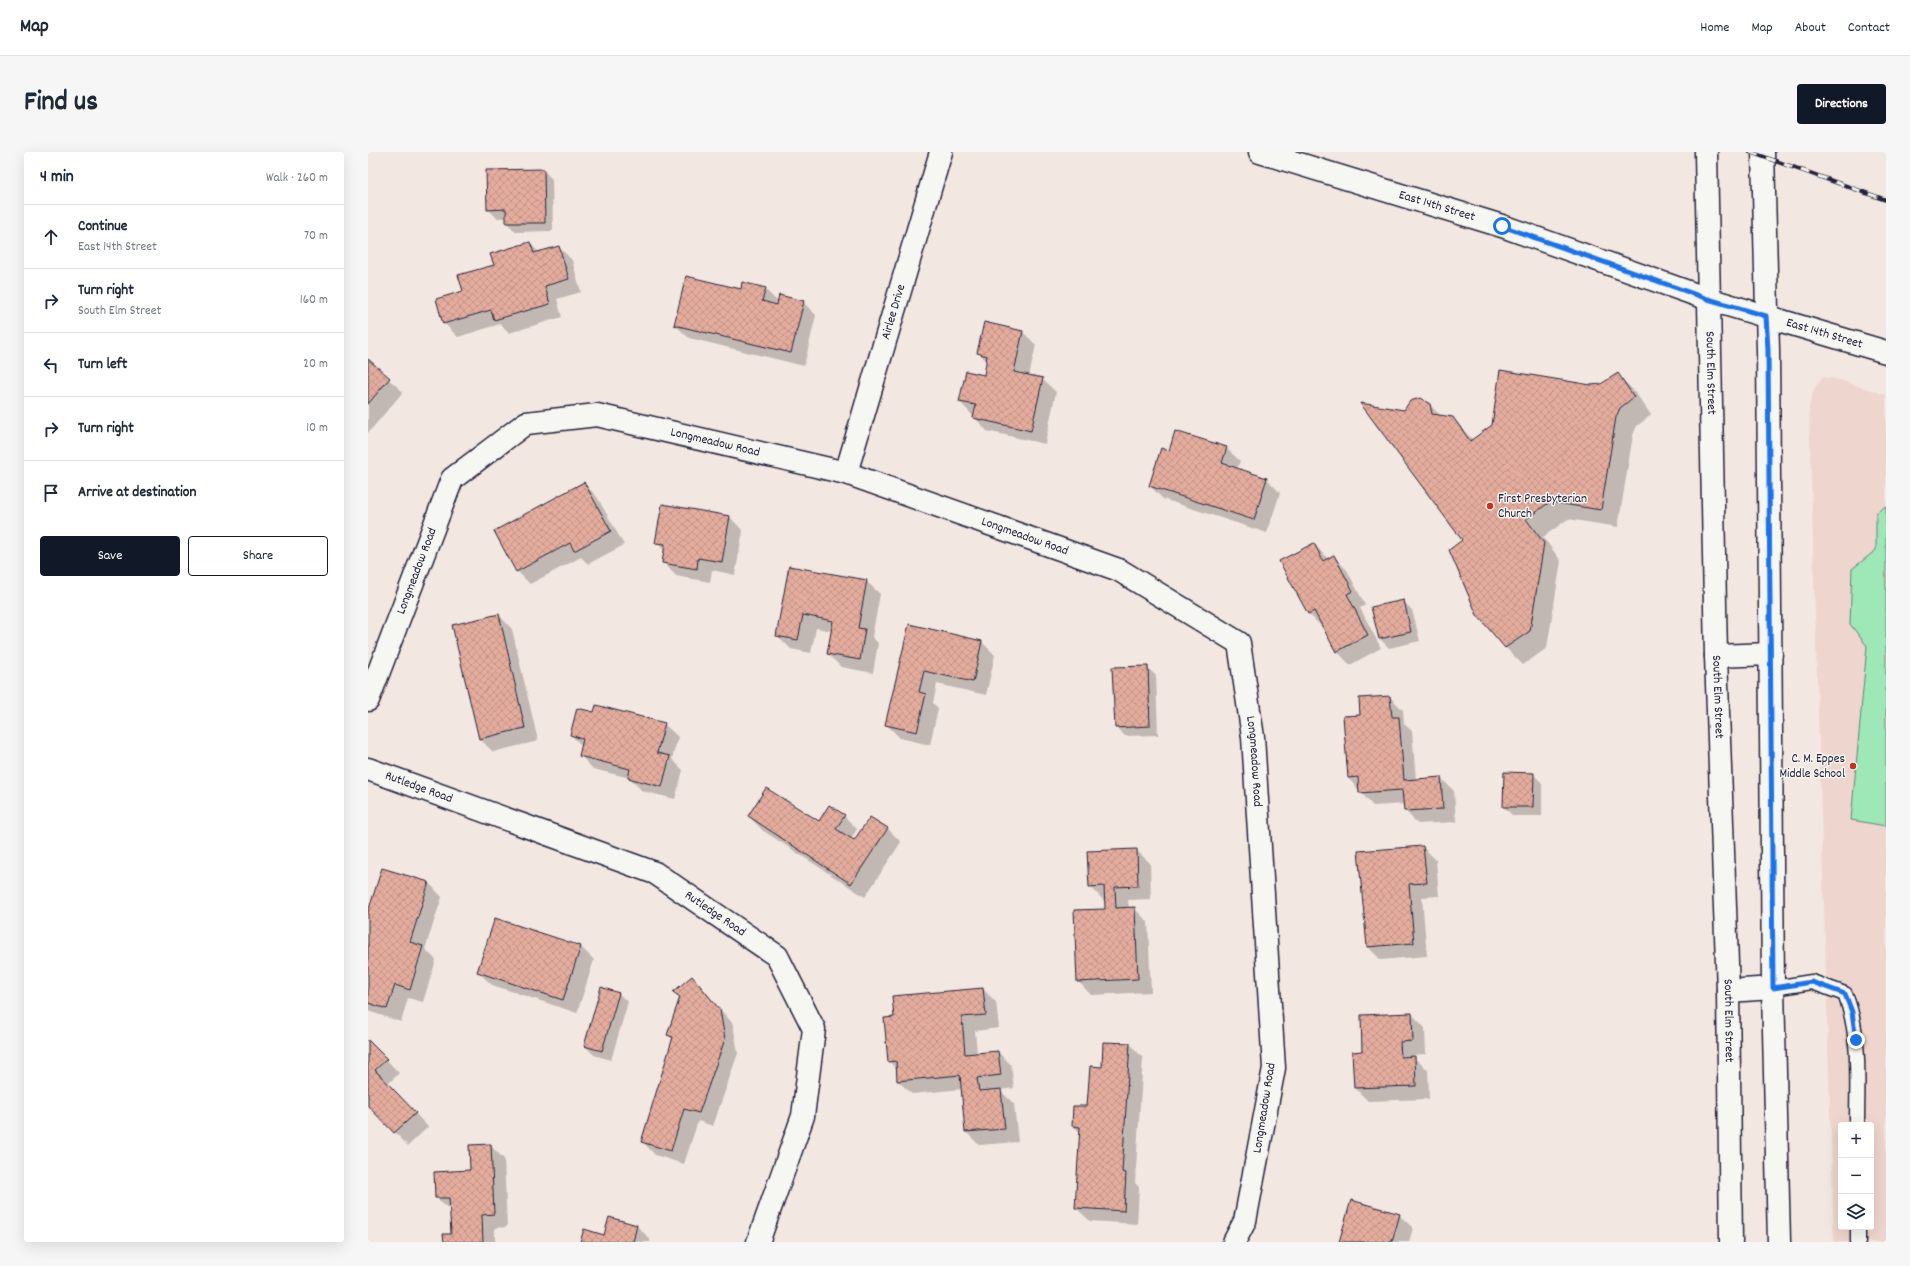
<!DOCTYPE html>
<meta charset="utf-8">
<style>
:root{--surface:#fff;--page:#f6f6f7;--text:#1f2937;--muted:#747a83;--line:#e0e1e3;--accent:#111827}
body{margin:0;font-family:Dekko,sans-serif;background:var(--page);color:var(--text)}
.controls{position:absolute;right:12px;bottom:12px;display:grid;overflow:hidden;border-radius:4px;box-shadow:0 4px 16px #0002}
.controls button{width:36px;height:36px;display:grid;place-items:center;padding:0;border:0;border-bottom:1px solid var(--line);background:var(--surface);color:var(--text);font:20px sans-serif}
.stop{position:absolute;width:12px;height:12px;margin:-9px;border:3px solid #1a73e8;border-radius:50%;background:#fff}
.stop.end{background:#1a73e8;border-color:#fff;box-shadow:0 1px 4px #0008}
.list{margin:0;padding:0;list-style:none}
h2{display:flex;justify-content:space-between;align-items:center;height:52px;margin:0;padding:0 16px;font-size:17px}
h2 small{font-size:13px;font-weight:400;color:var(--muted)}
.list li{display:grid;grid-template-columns:26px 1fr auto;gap:12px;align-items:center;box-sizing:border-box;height:64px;padding:0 16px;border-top:1px solid var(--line)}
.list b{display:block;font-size:15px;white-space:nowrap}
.list p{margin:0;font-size:13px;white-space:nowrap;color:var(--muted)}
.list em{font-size:13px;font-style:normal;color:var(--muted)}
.actions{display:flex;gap:8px;padding:12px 16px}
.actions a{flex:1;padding:9px 0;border:1px solid var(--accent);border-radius:4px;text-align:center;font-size:14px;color:var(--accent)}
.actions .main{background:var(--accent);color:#fff}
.icon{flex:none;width:22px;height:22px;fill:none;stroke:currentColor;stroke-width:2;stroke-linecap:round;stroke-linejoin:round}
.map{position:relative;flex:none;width:1518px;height:1090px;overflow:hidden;border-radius:4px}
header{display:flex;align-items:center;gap:24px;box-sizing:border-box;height:56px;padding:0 20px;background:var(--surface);border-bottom:1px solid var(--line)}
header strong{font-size:19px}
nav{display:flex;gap:22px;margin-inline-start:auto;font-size:14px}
.intro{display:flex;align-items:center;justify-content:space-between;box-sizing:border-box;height:96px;padding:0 24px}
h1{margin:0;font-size:28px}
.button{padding:10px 18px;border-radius:4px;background:var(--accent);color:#fff;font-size:14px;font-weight:700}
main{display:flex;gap:24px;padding:0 24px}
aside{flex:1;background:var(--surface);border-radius:4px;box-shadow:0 4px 16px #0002}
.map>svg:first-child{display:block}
.built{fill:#eed5cd;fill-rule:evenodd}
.park{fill:#9ee7b6;stroke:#608478}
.shadow{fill:#0003}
.building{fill:url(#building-cross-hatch);stroke:#22223b}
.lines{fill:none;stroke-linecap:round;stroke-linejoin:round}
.lane-casing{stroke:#22223b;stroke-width:17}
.street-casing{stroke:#22223b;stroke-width:25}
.secondary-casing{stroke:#22223b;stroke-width:25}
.lane{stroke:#f6f6f2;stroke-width:14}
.street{stroke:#f6f6f2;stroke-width:22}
.secondary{stroke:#f6f6f2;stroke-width:22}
.rail-casing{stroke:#22223b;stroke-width:4.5}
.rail{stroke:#f6f6f2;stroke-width:3;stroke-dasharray:9;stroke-linecap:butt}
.route{stroke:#1a73e8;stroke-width:5}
.poi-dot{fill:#c8321e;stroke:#f6f6f2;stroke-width:1.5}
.labels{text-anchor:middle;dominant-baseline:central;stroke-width:3;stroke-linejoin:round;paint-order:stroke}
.street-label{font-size:13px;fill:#22223b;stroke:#f6f6f2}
.poi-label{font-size:13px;fill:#22223b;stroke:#f6f6f2;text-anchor:start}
</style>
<header>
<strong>Map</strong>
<nav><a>Home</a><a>Map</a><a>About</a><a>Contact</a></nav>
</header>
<div class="intro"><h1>Find us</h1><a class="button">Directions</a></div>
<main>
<aside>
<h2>4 min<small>Walk · 260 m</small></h2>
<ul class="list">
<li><svg class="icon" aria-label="ahead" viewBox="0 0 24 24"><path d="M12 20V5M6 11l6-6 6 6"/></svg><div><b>Continue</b><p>East 14th Street</p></div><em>70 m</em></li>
<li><svg class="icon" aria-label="right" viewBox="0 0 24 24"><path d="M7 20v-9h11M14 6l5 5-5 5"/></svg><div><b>Turn right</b><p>South Elm Street</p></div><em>160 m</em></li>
<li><svg class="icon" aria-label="left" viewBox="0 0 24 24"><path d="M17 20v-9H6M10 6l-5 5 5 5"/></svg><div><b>Turn left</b></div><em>20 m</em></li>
<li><svg class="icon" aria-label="right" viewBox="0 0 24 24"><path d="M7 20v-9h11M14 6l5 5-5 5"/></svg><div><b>Turn right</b></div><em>10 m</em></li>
<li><svg class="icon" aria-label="arrive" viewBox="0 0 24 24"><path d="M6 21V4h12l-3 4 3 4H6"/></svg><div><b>Arrive at destination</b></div></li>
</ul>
<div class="actions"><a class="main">Save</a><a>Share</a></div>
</aside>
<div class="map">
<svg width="1518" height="1090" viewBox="0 0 1518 1090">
<defs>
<pattern id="building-cross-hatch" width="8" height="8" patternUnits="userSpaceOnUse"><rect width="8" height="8" fill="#e4ac9d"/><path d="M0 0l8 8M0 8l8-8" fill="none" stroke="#c39488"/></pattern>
</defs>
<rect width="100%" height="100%" fill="#f2e7e1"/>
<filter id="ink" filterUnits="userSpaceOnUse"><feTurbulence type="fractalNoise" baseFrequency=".025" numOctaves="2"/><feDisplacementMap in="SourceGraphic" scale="8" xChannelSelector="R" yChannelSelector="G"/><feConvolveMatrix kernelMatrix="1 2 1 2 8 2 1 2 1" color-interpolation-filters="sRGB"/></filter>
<g filter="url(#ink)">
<path class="built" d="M 1455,225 L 1468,227 L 1518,243 L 1518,1090 L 1466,1090 L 1441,255 L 1446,237 ZM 1473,973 L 1503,973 L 1503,1075 L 1473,1075 Z"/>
<polygon class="park" points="1518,354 1518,674 1483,668 1499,494 1482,472 1484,417 1508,398 1508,361"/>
<g class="shadow">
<polygon points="175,18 184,27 185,79 148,80 139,71 139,66 129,66 120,57"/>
<polygon points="162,92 171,100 191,95 204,108 213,140 189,147 194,165 141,181 132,172 90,185 76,171 96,140"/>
<polygon points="397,137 410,150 435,150 448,163 436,214 321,186 307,173 374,138"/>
<polygon points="655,180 668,193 661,224 674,227 688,240 677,292 619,279 592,250 616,224 619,210 611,201"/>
<polygon points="0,209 35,240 0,281"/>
<polygon points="1250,223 1267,240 1283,263 1269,274 1265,283 1250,375 1200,367 1175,385 1193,409 1179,496 1155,513 1138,496 1110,462 1095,388 1036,259 1061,252 1073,264 1084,266 1105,288 1223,234 1233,233"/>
<polygon points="858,296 872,309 869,317 899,327 912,341 899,381 795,347 782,334 802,300"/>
<polygon points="216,331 229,345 256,393 220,412 213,405 162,432 149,419"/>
<polygon points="362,365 375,379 367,423 344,418 342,430 308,424 295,410 297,399 288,390"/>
<polygon points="946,392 960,407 965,404 979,418 997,453 992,456 1013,496 982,513 969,499 955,474 954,475 941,462 912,410"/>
<polygon points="422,415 498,429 512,442 504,485 510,491 505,521 473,515 460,502 464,479 448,476 443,501 423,497 409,483"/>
<polygon points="1035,449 1044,458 1052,489 1021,496 1012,487 1005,456"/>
<polygon points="131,463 144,477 170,589 125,600 111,586"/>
<polygon points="542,473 614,490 627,503 618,543 569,532 565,551 570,556 562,593 532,586 518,572"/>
<polygon points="779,515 788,524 790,583 757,584 748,575"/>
<polygon points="1022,545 1035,558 1036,572 1044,579 1048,628 1073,626 1086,639 1088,670 1050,672 1037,659 1036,652 1005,654 980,626 993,564"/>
<polygon points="226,561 296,572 310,585 304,607 315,618 307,647 274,639 262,626 225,617 212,603 214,594 203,583"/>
<polygon points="1165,622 1174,631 1174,664 1145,664 1136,655"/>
<polygon points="381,664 451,671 476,664 489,677 483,687 487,690 502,666 520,677 533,690 497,745 394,678"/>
<polygon points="1055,695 1068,708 1071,744 1054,745 1059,804 1013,808 1000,795"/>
<polygon points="768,698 782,711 783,747 760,748 761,757 766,756 780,770 783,840 723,843 710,829 738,758 738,748 735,748 722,734"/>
<polygon points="15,717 61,731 74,745 57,797 68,808 55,850 40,846 33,870 0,859 0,763"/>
<polygon points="213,795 226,808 209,861 124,833 110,820"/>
<polygon points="324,825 365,872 370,901 345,974 330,969 316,1012 287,1003 274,989 305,888 300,883 312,846 307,840"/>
<polygon points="615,837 628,850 631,876 607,879 609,902 630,900 643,913 646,936 632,938 646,952 650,990 611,993 598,980 594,937 544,942 530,929 529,918 521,909 527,866"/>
<polygon points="251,842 260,850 243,908 226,903 217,894"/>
<polygon points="1044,862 1057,876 1058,902 1045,903 1045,905 1060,918 1061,947 1000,949 987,936"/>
<polygon points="0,888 31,921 20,932 60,975 40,994 0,952"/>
<polygon points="762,892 775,906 767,1031 771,1035 769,1072 722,1069 708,1056 713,981 705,974 720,955 735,916"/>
<polygon points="122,993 136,1007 139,1075 127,1076 127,1090 77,1090 84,1083 83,1059 68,1046 103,1019"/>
<polygon points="1031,1063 1045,1076 1041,1090 972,1090"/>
<polygon points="241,1066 269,1074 282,1087 282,1090 213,1090 236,1084"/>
</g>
<g class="building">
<polygon points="176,17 177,71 138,71 138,57 119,58 118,18"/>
<polygon points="162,90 166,101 191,94 201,127 177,134 182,152 126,168 123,158 75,172 68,147 95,139 90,123 126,113 122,102"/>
<polygon points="318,124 373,137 374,130 398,136 394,149 409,153 411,143 436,149 423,201 306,173"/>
<polygon points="616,170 655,179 646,220 675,226 663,279 605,266 608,253 591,250 598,219 616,223 619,204 609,201"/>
<polygon points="0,207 22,226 0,252"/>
<polygon points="1132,218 1223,233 1233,232 1250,221 1266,245 1252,256 1248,265 1233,358 1182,350 1158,367 1176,391 1162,479 1137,496 1109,463 1081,398 1094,388 992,251 1036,258 1042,249 1052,246 1062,252 1064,262 1085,265 1102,289 1124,273"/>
<polygon points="807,279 859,295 854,311 899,326 886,368 781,334 793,296 801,299"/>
<polygon points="216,330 243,379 206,399 202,391 148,420 126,379"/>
<polygon points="294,352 362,364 354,410 330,406 329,417 294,411 297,392 287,391"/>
<polygon points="946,391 955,409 966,403 985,439 979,442 1000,483 968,500 946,459 940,462 911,409"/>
<polygon points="421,414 499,428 490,476 497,477 492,508 459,502 465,469 435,463 430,488 408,484"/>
<polygon points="1036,448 1043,480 1011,487 1003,455"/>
<polygon points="131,462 157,576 111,587 84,473"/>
<polygon points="541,472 614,489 605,530 556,519 551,540 558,542 549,580 517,573"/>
<polygon points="780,514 782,574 747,576 744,515"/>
<polygon points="1022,544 1024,565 1031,565 1036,628 1073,625 1075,657 1036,659 1034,638 991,641 990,625 980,626 975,564 992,563 991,546"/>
<polygon points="228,553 297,571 289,601 302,604 294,635 260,626 262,617 211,604 215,587 202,583 209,556 226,560"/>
<polygon points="1136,620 1166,621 1165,655 1135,655"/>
<polygon points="398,636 451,669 461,653 477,663 468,677 486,688 502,665 520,676 483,732 380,664"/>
<polygon points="1055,694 1059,731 1041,732 1046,791 999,795 990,699"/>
<polygon points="769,697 770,734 747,735 748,756 767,755 770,827 709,830 706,758 737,757 736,734 721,735 719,699"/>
<polygon points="14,716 61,730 42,790 55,794 42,838 27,833 19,857 0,851 0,760"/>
<polygon points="127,766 213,794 195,848 109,820"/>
<polygon points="324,824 352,858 357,887 331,961 316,957 303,999 273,990 305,885 299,883 312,845 305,840"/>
<polygon points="233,835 251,841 234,899 216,894"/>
<polygon points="615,836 618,863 594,865 597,902 630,899 633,923 609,926 611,939 633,937 637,977 597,980 592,923 529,929 528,909 520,910 516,866 526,865 524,844"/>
<polygon points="1044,861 1045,889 1032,890 1033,905 1047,904 1048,934 986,936 984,900 994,899 993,863"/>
<polygon points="0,888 19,907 7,918 48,961 26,981 0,954"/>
<polygon points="735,890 762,891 754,1020 758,1021 756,1059 707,1056 712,975 704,974 705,954 719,954 722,914 734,915"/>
<polygon points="123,992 126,1062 114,1063 115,1090 76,1090 75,1082 83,1082 81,1046 67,1046 66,1020 102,1018 101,993"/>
<polygon points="983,1048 1032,1062 1024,1090 971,1090"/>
<polygon points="241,1065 269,1073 265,1090 212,1090 216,1077 236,1083"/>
</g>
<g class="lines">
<g class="lane-casing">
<g id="lane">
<path d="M 1405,836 L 1444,830 L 1477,842 C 1493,883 1489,929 1489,973"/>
<polyline points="1490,1075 1490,1090"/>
</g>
</g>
<g class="street-casing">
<g id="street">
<path id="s1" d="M 478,321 L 573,0"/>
<path id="s2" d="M 0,548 L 84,327 L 158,271 L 229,263 L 478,321 L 751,418 L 871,491 L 885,585 L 906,916 L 877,1069 L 866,1090"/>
<path id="s3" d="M 0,617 L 287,721 L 409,804 L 446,877 L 435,964 L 390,1090"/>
</g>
</g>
<g class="secondary-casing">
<g id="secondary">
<path id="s4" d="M 892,0 L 1134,74 L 1340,147 L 1518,200"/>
<path id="s5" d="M 1338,0 L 1348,504 L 1360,839 L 1363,1090"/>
<polyline points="1395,0 1400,198 1405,836 1411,1090"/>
<polyline points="1348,504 1403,502"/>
<polyline points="1360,839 1405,836"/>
</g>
</g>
<use href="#lane" class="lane"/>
<use href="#street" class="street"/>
<use href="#secondary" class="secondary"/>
<g class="rail-casing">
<polyline id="rail" points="1382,0 1518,48"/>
</g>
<use href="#rail" class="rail"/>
</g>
</g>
<g class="lines" filter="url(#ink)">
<polyline class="route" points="1134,74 1340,147 1398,164 1400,198 1405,836 1444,830 1477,842 1484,860 1488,888"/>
</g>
<g class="poi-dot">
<circle cx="1122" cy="354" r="4"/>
<circle cx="1485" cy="614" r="4"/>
</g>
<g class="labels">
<g class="street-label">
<text stroke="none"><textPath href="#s4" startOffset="185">East 14th Street</textPath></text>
<text stroke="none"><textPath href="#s1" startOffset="168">Airlee Drive</textPath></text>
<text stroke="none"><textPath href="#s4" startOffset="593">East 14th Street</textPath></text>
<text stroke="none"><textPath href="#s5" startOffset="221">South Elm Street</textPath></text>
<text stroke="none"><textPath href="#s2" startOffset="522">Longmeadow Road</textPath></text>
<text stroke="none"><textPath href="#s2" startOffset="846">Longmeadow Road</textPath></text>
<text stroke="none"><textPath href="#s2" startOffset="138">Longmeadow Road</textPath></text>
<text stroke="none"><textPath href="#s5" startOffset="545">South Elm Street</textPath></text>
<text stroke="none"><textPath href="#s2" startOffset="1206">Longmeadow Road</textPath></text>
<text stroke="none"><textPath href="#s3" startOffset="54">Rutledge Road</textPath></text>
<text stroke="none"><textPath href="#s3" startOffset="378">Rutledge Road</textPath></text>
<text stroke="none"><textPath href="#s5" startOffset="869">South Elm Street</textPath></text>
<text transform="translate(897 956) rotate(-81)">Longmeadow Road</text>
</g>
<g class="poi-label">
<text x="1130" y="347">First Presbyterian<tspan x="1130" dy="15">Church</tspan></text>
<text x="1477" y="607" text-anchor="end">C. M. Eppes<tspan x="1477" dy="15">Middle School</tspan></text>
</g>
</g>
</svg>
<div class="controls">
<button>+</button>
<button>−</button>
<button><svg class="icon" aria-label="layers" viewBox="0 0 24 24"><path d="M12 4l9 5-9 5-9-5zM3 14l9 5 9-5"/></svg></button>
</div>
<div class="stop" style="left:1134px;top:74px"></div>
<div class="stop end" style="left:1488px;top:888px"></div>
</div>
</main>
